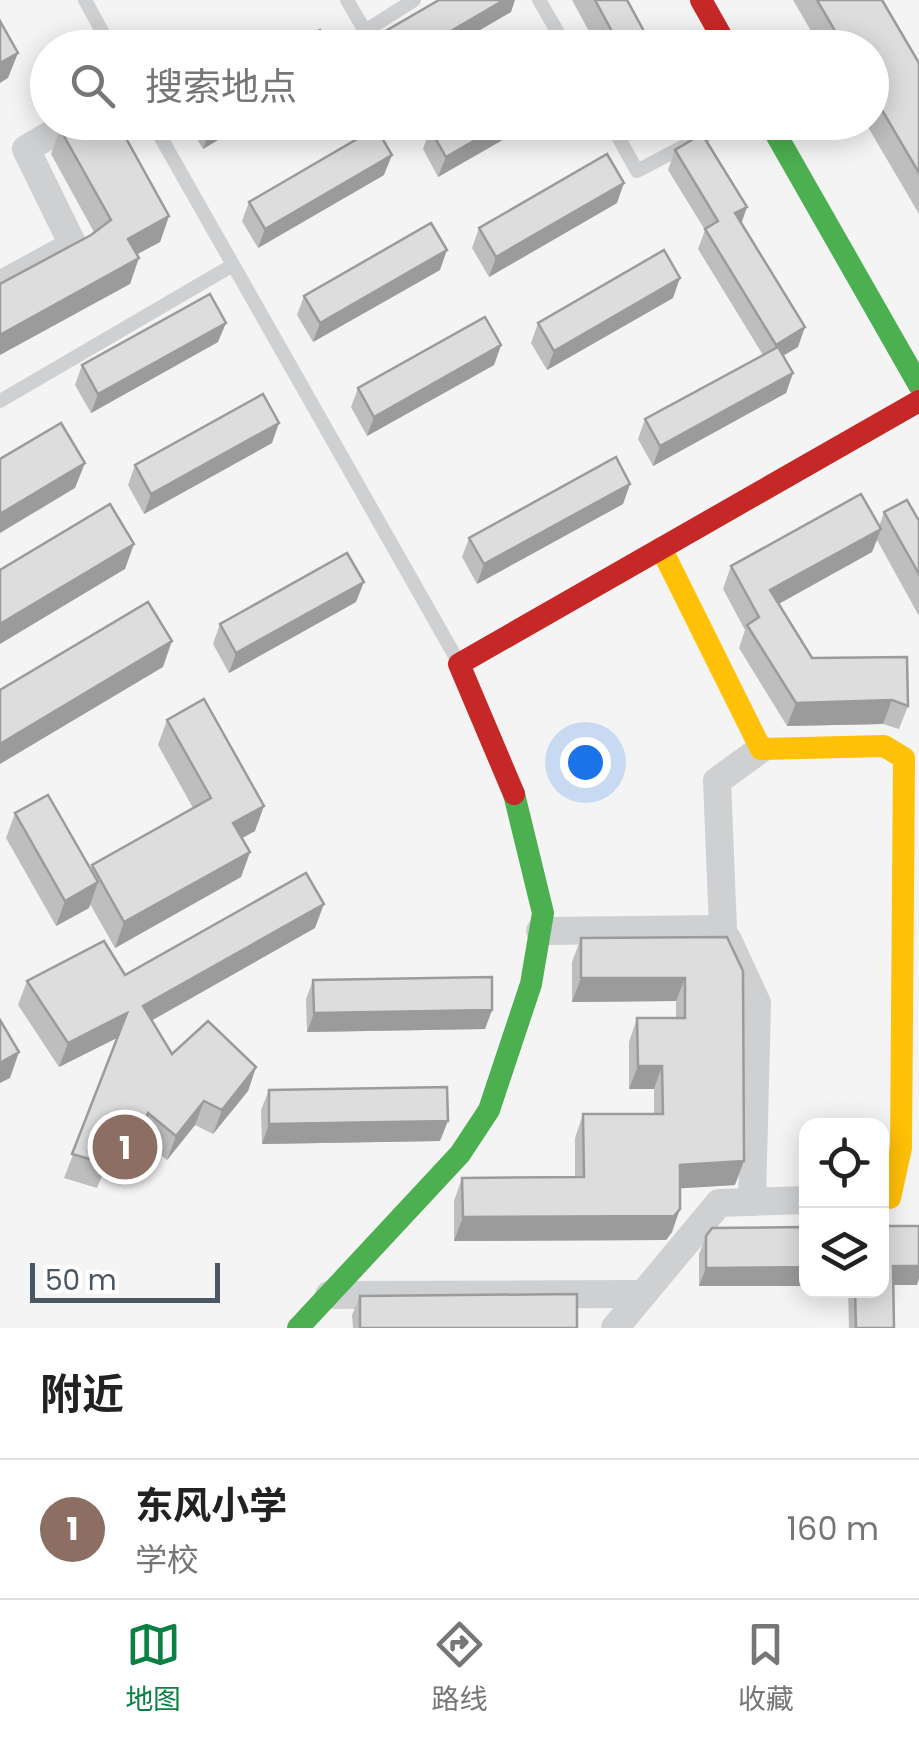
<!DOCTYPE html>
<html lang="zh">
<meta charset="utf-8">
<style>
:root{--surface:#fff;--page:#f6f6f6;--text:#222;--muted:#767676;--line:#e0e0e0;--accent:#0b8043}
body{margin:0;font-family:Poppins,"Noto Sans SC",sans-serif;background:var(--page);color:var(--text)}
.controls{position:absolute;right:30px;bottom:30px;display:grid;overflow:hidden;border-radius:20px;box-shadow:0 5px 25px #0003}
.controls button{width:90px;height:90px;display:grid;place-items:center;padding:0;border:0;border-bottom:2px solid var(--line);background:var(--surface);color:var(--text);font:50px sans-serif}
.scale{position:absolute;left:30px;bottom:25px;width:190px;box-sizing:border-box;padding-left:10px;border:5px solid #4a5661;border-top:0;font-size:28px;line-height:35px;white-space:nowrap;color:#4a5661;-webkit-text-stroke:8px #fff;paint-order:stroke}
.you{position:absolute;left:585px;top:762px;width:35px;height:35px;margin:-25px;border:8px solid #fff;border-radius:50%;background:#1a73e8;box-shadow:0 0 0 15px #1a73e833}
.badge{display:grid;place-items:center;width:65px;height:65px;border-radius:50%;background:var(--accent);color:#fff;font-size:32px;font-weight:700}
.pin{position:absolute;translate:-50% -50%;border:5px solid #fff;box-shadow:0 2px 10px #0006}
.list{margin:0;padding:0;list-style:none}
h2{display:flex;justify-content:space-between;align-items:center;height:130px;margin:0;padding:0 40px;font-size:42px}
h2 small{font-size:32px;font-weight:400;color:var(--muted)}
.list li{display:grid;grid-template-columns:65px 1fr auto;gap:30px;align-items:center;box-sizing:border-box;height:140px;padding:0 40px;border-top:2px solid var(--line)}
.list b{display:block;font-size:38px;white-space:nowrap}
.list p{margin:0;font-size:32px;white-space:nowrap;color:var(--muted)}
.list em{font-size:32px;font-style:normal;color:var(--muted)}
.icon{flex:none;width:55px;height:55px;fill:none;stroke:currentColor;stroke-width:2;stroke-linecap:round;stroke-linejoin:round}
.map{position:relative;flex:none;width:919px;height:1328px;overflow:hidden}
.search{position:absolute;background:var(--surface);box-shadow:0 5px 25px #0003;left:30px;right:30px;top:30px;height:110px;display:flex;align-items:center;gap:25px;box-sizing:border-box;padding:0 35px;border-radius:55px;color:var(--muted);font-size:38px}
.sheet{height:270px;background:var(--surface)}
nav{display:flex;justify-content:space-around;align-items:center;box-sizing:border-box;height:140px;border-top:2px solid var(--line);background:var(--surface);font-size:28px;color:var(--muted)}
nav a{display:grid;justify-items:center;gap:5px}
nav .on{color:var(--accent)}
.map>svg:first-child{display:block}
.lines{fill:none;stroke-linecap:round;stroke-linejoin:round}
.lane{stroke:#ced0d2;stroke-width:14}
.street{stroke:#ced0d2;stroke-width:28}
.fast{stroke:#4caf50;stroke-width:22}
.slow{stroke:#ffc107;stroke-width:22}
.jam{stroke:#c62828;stroke-width:22}
.wall{fill:#bebebf}
.shaded-wall{fill:#9b9b9b}
.building{fill:#ddddde;stroke:#9b9b9b;stroke-width:2.5}
</style>
<div class="map">
<svg width="919" height="1328" viewBox="0 0 919 1328">
<rect width="100%" height="100%" fill="#f4f4f4"/>
<g class="lines">
<g class="lane">
<polyline points="85,0 111,48"/>
<polyline points="347,0 365,31 414,0"/>
<polyline points="539,0 567,48"/>
<polyline points="152,122 459,663"/>
<polyline points="610,122 637,171 730,122"/>
<polyline points="0,401 233,265"/>
</g>
<g class="street">
<polyline points="0,285 73,245 26,149 72,122"/>
<polyline points="540,931 723,929 717,781 761,749"/>
<polyline points="728,940 757,1003 752,1202"/>
<polyline points="329,1295 643,1294"/>
<polyline points="615,1328 719,1203 806,1200"/>
</g>
<g class="fast">
<polyline points="769,122 919,385"/>
<polyline points="298,1328 460,1154 489,1110 531,984 543,913 514,794"/>
</g>
<polyline class="slow" points="661,548 761,749 884,746 904,758 901,1148 890,1198 882,1198"/>
<g class="jam">
<polyline points="701,0 728,48"/>
<polyline points="514,794 459,664 919,401"/>
</g>
</g>
<g class="wall">
<polygon points="572,0 627,0 653,48 598,48"/>
<polygon points="793,0 882,0 919,63 919,214 865,122 872,122 872,48 821,48"/>
<polygon points="511,12 449,48 373,48 377,36"/>
<polygon points="187,122 248,122 203,149"/>
<polygon points="534,122 438,177 423,149 430,129"/>
<polygon points="60,129 169,216 160,242 137,254 130,284 94,232 51,154"/>
<polygon points="675,150 747,207 742,222 798,347 783,356 793,373 786,393 653,466 638,439 645,419 763,355 698,249 705,230 668,170"/>
<polygon points="384,175 258,248 242,221 249,202"/>
<polygon points="617,203 489,277 472,248 479,228"/>
<polygon points="440,270 313,342 297,315 304,296"/>
<polygon points="673,298 547,370 531,343 538,323"/>
<polygon points="218,342 91,413 75,385 82,365"/>
<polygon points="501,345 494,365 367,436 351,407 358,388"/>
<polygon points="272,443 144,514 128,485 135,465"/>
<polygon points="630,484 623,504 477,584 462,557 469,538"/>
<polygon points="884,512 919,521 919,616 877,540 872,552 779,604 812,658 908,706 899,729 883,724 787,726 739,648 745,630 723,589 731,566 879,527"/>
<polygon points="356,602 229,673 213,644 220,624"/>
<polygon points="167,720 255,831 242,838 250,852 241,877 115,948 90,904 89,908 56,926 6,838 15,813 91,869 92,865 193,808 158,745"/>
<polygon points="315,928 152,1020 172,1054 256,1067 248,1091 213,1134 195,1125 167,1160 139,1137 130,1160 111,1154 97,1188 64,1178 118,1037 59,1067 18,1005 27,981 125,975"/>
<polygon points="727,937 735,1185 680,1188 672,1232 666,1240 454,1241 454,1201 462,1178 575,1177 575,1138 583,1114 654,1114 654,1089 629,1089 629,1042 637,1018 676,1018 676,1001 572,1002 572,962 581,938"/>
<polygon points="313,980 492,1010 485,1029 307,1032 306,999"/>
<polygon points="269,1090 440,1141 262,1144 261,1110"/>
<polygon points="919,1226 919,1278 917,1285 893,1285 894,1328 849,1328 848,1290 882,1290"/>
<polygon points="806,1227 699,1286 699,1254 706,1236"/>
<polygon points="360,1296 577,1328 353,1328 352,1315"/>
</g>
<g class="shaded-wall">
<polygon points="504,0 515,0 511,12 449,48 422,48"/>
<polygon points="18,53 8,78 0,83 0,63"/>
<polygon points="222,122 248,122 203,149 210,129"/>
<polygon points="506,122 534,122 438,177 446,157"/>
<polygon points="392,155 384,175 258,248 265,229"/>
<polygon points="624,183 617,203 489,277 496,257"/>
<polygon points="747,207 740,226 735,213"/>
<polygon points="169,216 160,242 119,264 128,239"/>
<polygon points="447,250 440,270 313,342 320,323"/>
<polygon points="139,258 130,284 0,355 0,335"/>
<polygon points="680,278 673,298 547,370 554,351"/>
<polygon points="226,323 218,342 91,413 98,394"/>
<polygon points="805,327 798,347 768,364 776,345"/>
<polygon points="501,345 494,365 367,436 374,417"/>
<polygon points="793,373 786,393 653,466 660,446"/>
<polygon points="279,423 272,443 144,514 151,494"/>
<polygon points="85,463 75,488 0,533 0,514"/>
<polygon points="630,484 623,504 477,584 484,564"/>
<polygon points="881,529 872,552 762,613 770,590"/>
<polygon points="134,544 125,569 0,644 0,624"/>
<polygon points="364,582 356,602 229,673 236,653"/>
<polygon points="172,641 163,667 0,764 0,744"/>
<polygon points="892,700 883,724 787,726 796,703"/>
<polygon points="264,806 255,831 224,848 233,823"/>
<polygon points="250,852 241,877 115,948 124,922"/>
<polygon points="98,882 89,908 56,926 65,901"/>
<polygon points="324,904 315,928 135,1030 143,1006"/>
<polygon points="581,978 685,978 676,1001 572,1002"/>
<polygon points="492,1010 485,1029 307,1032 314,1013"/>
<polygon points="127,1013 119,1037 59,1067 68,1043"/>
<polygon points="19,1052 10,1078 0,1083 0,1063"/>
<polygon points="638,1066 662,1066 654,1089 629,1089"/>
<polygon points="256,1067 248,1091 213,1134 222,1110"/>
<polygon points="204,1101 195,1125 167,1160 176,1136"/>
<polygon points="448,1121 440,1141 262,1144 269,1124"/>
<polygon points="744,1161 735,1185 671,1189 680,1165"/>
<polygon points="680,1209 672,1232 666,1240 454,1241 463,1217"/>
<polygon points="893,1266 919,1266 919,1278 917,1285 886,1285"/>
<polygon points="806,1267 806,1286 699,1286 706,1268"/>
</g>
<g class="building">
<polygon points="439,0 504,0 422,48 384,48 377,36"/>
<polygon points="595,0 627,0 653,48 621,48"/>
<polygon points="817,0 882,0 919,63 919,173 872,93 872,48 845,48"/>
<polygon points="0,21 18,53 0,63"/>
<polygon points="320,30 330,48 290,48"/>
<polygon points="70,122 117,122 169,216 128,239 139,258 0,335 0,284 91,235 111,220 60,129"/>
<polygon points="206,122 222,122 210,129"/>
<polygon points="442,122 506,122 446,157 430,129"/>
<polygon points="376,128 392,155 265,229 249,202"/>
<polygon points="702,134 747,207 735,213 805,327 776,345 705,229 718,221 675,150"/>
<polygon points="607,154 624,183 496,257 479,228"/>
<polygon points="431,223 447,250 320,323 304,296"/>
<polygon points="664,250 680,278 554,351 538,323"/>
<polygon points="210,294 226,323 98,394 82,365"/>
<polygon points="485,317 501,345 374,417 358,388"/>
<polygon points="778,347 793,373 660,446 645,419"/>
<polygon points="263,394 279,423 151,494 135,465"/>
<polygon points="61,423 85,463 0,514 0,459"/>
<polygon points="616,457 630,484 484,564 469,538"/>
<polygon points="861,494 881,529 770,590 812,658 907,657 908,706 892,700 796,703 747,625 759,617 731,566"/>
<polygon points="907,500 919,521 919,574 884,512"/>
<polygon points="110,504 134,544 0,624 0,570"/>
<polygon points="347,553 364,582 236,653 220,624"/>
<polygon points="148,602 172,641 0,744 0,690"/>
<polygon points="204,699 264,806 233,823 250,852 124,922 92,865 211,798 167,720"/>
<polygon points="48,795 98,882 65,901 15,813"/>
<polygon points="306,873 324,904 143,1006 172,1054 208,1021 256,1067 222,1110 204,1101 176,1136 148,1113 139,1136 120,1130 106,1164 72,1154 127,1013 68,1043 27,981 104,941 125,975"/>
<polygon points="727,937 743,971 744,1161 680,1165 680,1209 674,1216 463,1217 462,1178 584,1177 583,1114 663,1114 662,1066 638,1066 637,1018 685,1018 685,978 581,978 581,938"/>
<polygon points="492,977 492,1010 314,1013 313,980"/>
<polygon points="0,1020 19,1052 0,1063"/>
<polygon points="447,1087 448,1121 269,1124 269,1090"/>
<polygon points="882,1226 919,1226 919,1266 893,1266 894,1328 856,1328 855,1290 882,1290"/>
<polygon points="806,1227 806,1267 706,1268 706,1236 712,1228"/>
<polygon points="577,1294 577,1328 360,1328 360,1296"/>
</g>
</svg>
<div class="controls">
<button><svg class="icon" aria-label="locate" viewBox="0 0 24 24"><circle cx="12" cy="12" r="6"/><path d="M12 2v4M12 18v4M2 12h4M18 12h4"/></svg></button>
<button><svg class="icon" aria-label="layers" viewBox="0 0 24 24"><path d="M12 4l9 5-9 5-9-5zM3 14l9 5 9-5"/></svg></button>
</div>
<div class="scale">50 m</div>
<div class="you"></div>
<div class="pin badge" style="left:125px;top:1147px;background:#8d6e63">1</div>
<div class="search"><svg class="icon" aria-label="search" viewBox="0 0 24 24"><circle cx="10" cy="10" r="6"/><path d="M15 15l6 6"/></svg>搜索地点</div>
</div>
<section class="sheet">
<h2>附近<small></small></h2>
<ul class="list">
<li><span class="badge" style="background:#8d6e63">1</span><div><b>东风小学</b><p>学校</p></div><em>160 m</em></li>
</ul>
</section>
<nav>
<a class="on"><svg class="icon" aria-label="map" viewBox="0 0 24 24"><path d="M3 6l6-2 6 2 6-2v14l-6 2-6-2-6 2zM9 4v14M15 6v14"/></svg>地图</a>
<a><svg class="icon" aria-label="directions" viewBox="0 0 24 24"><path d="M12 3l9 9-9 9-9-9zM9 14v-3h6M13 9l2 2-2 2"/></svg>路线</a>
<a><svg class="icon" aria-label="saved" viewBox="0 0 24 24"><path d="M7 4h10v16l-5-4-5 4z"/></svg>收藏</a>
</nav>
